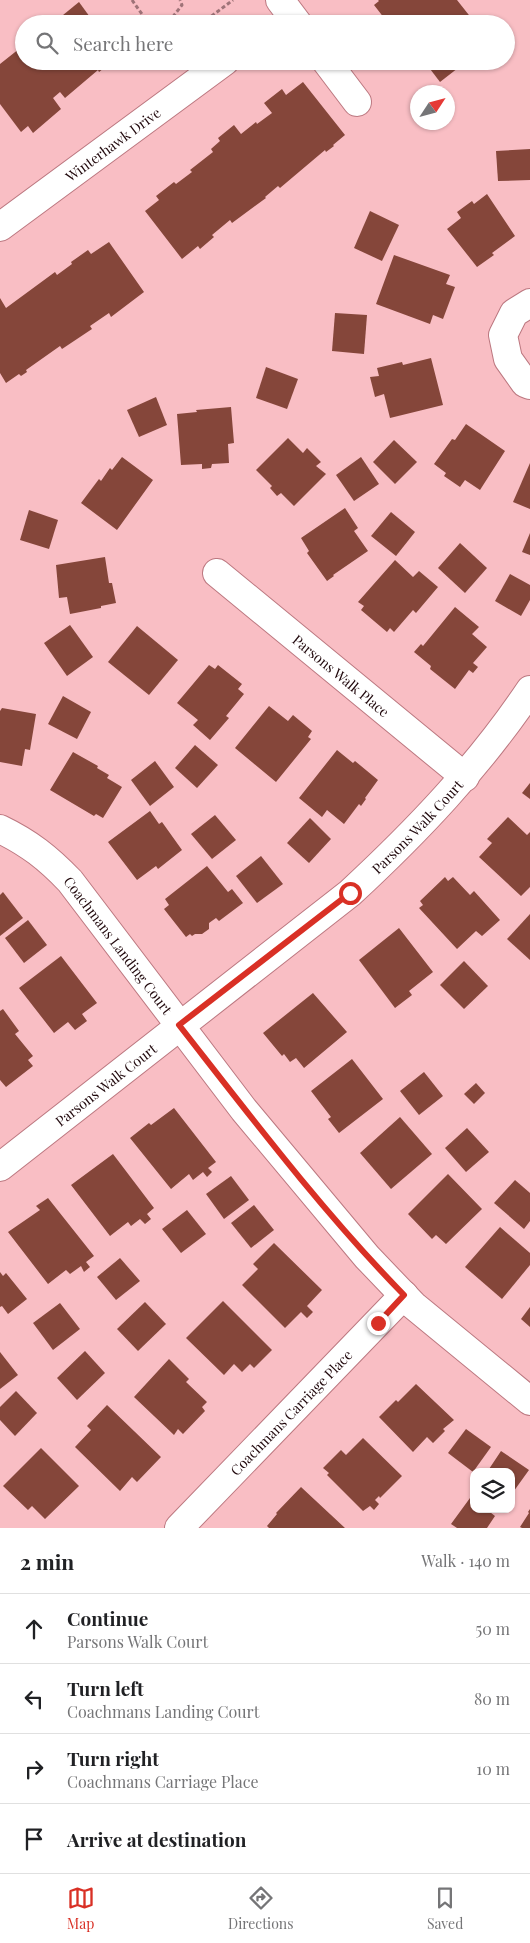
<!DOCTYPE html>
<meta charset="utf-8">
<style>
:root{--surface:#fff;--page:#f6f6f6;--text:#202124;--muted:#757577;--line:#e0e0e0;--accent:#d93025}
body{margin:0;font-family:"Playfair Display",serif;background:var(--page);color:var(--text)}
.controls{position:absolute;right:15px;bottom:15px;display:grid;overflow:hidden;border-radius:10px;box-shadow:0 1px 4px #0004}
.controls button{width:45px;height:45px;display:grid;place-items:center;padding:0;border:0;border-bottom:1px solid var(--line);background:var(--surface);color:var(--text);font:25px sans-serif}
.compass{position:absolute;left:410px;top:85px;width:45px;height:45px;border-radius:50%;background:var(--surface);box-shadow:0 1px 4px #0004;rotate:54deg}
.stop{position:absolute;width:15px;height:15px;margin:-11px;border:4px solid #d93025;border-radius:50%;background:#fff}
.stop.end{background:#d93025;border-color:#fff;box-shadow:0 1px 5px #0008}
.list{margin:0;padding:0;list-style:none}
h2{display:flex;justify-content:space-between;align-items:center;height:65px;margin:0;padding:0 20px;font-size:21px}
h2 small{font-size:16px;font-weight:400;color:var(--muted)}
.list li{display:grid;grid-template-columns:32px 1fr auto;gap:15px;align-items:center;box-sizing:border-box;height:70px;padding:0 20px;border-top:1px solid var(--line)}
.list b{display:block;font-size:19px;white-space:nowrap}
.list p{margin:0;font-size:16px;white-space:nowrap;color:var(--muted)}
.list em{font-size:16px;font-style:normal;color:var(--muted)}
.icon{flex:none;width:28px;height:28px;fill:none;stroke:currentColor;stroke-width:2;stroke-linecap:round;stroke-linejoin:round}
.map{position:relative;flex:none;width:530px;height:1528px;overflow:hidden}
.search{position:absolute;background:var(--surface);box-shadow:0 1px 4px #0004;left:15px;right:15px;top:15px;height:55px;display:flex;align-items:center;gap:12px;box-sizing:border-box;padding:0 18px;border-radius:28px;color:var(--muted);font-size:19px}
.sheet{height:345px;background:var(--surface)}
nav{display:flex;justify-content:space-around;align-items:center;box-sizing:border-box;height:70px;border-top:1px solid var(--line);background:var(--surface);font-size:14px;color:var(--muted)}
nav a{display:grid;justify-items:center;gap:2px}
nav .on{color:var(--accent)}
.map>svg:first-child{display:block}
.building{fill:#85463a}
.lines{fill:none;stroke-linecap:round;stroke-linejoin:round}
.street-casing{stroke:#bc7880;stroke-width:30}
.path{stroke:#9f7378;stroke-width:3;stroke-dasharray:4 2.5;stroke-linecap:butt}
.street{stroke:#fff;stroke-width:28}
.route{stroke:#d93025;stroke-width:6}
.labels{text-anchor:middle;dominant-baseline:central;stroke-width:5;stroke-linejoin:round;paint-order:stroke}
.street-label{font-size:14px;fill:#20080c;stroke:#f9bec4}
</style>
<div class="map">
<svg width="530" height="1528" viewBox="0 0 530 1528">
<rect width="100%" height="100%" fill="#f9bec4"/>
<g class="building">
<polygon points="378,0 457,0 476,24 405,24 398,16 388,23 374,5 379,1"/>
<polygon points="79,2 95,24 52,24"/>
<polygon points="24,45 24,61 113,61 99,72 98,70 65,98 60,92 53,98 61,109 33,133 28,126 21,132 0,104 0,64"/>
<polygon points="424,61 467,61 440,82"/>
<polygon points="303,82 345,135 333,145 334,146 326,152 325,150 280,188 278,186 265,197 266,198 232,223 230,220 212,235 214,237 200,249 198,246 182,259 145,211 159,200 156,196 174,182 176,184 192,172 190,170 213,152 211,149 220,141 218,138 234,125 241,134 256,122 257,124 272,113 264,103 282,89 286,95"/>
<polygon points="530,149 530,180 498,181 496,151"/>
<polygon points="487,194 515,236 492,253 494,255 477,267 447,229 461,218 457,212 472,201 474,204"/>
<polygon points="370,211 399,225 382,261 354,248"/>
<polygon points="109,242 144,292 111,317 109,313 90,326 92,329 62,349 60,346 26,370 27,372 21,376 19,374 6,383 0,373 0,298 6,308 55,272 57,275 72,264 71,262 88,250 91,254"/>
<polygon points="394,255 450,275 446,284 455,287 443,319 433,315 430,324 376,304"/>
<polygon points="335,313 367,315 364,354 332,351"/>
<polygon points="431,358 443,405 390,418 384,394 375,397 370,377 379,376 377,368 402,362 403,365"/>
<polygon points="266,367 298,379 287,409 256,398"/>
<polygon points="156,397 167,425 139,437 127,410"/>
<polygon points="231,407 234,443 228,444 229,463 212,464 211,468 202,469 202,464 181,465 177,414 197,412 196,410"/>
<polygon points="466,424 505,451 480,490 465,480 460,487 444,476 446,473 434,464 452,439 455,440"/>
<polygon points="288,438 303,453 307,448 321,462 316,466 326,474 294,506 281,493 277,496 270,488 272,486 256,470"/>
<polygon points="394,440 417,462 395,484 373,462"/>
<polygon points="122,457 153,480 117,530 81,503 99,479 101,481 110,468 112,470"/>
<polygon points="361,457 379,484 354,501 336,475"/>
<polygon points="530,463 530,509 513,502"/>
<polygon points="345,508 358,528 354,531 368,551 333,575 334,576 327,581 307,553 309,551 301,538"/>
<polygon points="29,510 58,520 49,549 20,540"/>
<polygon points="391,512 415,532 396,556 371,536"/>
<polygon points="530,533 530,555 522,552"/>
<polygon points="460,543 487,568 465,593 438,568"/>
<polygon points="105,557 109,583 112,583 116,603 101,606 101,608 70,614 67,597 59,598 56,565"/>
<polygon points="395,560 413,577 419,571 438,587 416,613 413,610 394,632 390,628 387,632 361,610 364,606 358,602"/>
<polygon points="510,574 530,585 530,600 521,616 495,601"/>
<polygon points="455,607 479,627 472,634 487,647 473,663 478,667 473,673 469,670 455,689 430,669 431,666 414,652 421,644 423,646"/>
<polygon points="70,625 93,657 67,676 44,643"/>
<polygon points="137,626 178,660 149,695 108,662"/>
<polygon points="209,665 215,669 218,665 242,684 238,689 244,694 226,716 229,718 210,740 193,725 198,720 177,703"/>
<polygon points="63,696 91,712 77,739 48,724"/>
<polygon points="269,706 288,721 293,715 312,731 308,737 311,739 276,782 235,748"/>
<polygon points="2,708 36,714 30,750 25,749 22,766 0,762 0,711"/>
<polygon points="195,745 218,765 197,788 175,768"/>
<polygon points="337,750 353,763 355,761 378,780 365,798 366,799 361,806 359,804 344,824 327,810 322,817 299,798"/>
<polygon points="73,752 98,766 97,768 109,775 107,778 122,787 103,818 96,814 94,816 50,790"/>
<polygon points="155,761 174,787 150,806 131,780"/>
<polygon points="530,783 530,799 522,793"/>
<polygon points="150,811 159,824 162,822 182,850 158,869 156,866 137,880 108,842"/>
<polygon points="215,815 236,840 212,859 191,834"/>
<polygon points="508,817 527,835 530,832 530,887 521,896 479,857 492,843 487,839"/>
<polygon points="310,818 331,839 309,863 287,843"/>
<polygon points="261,856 283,884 257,903 236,876"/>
<polygon points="207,866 228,892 232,889 243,903 219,921 216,918 209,923 209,929 202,934 195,934 192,936 190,934 186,937 164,909 169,905 165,899"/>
<polygon points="445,877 448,881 453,877 470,895 474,891 500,920 482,936 476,931 457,949 419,908 423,905 420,901"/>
<polygon points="3,892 23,918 0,936 0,895"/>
<polygon points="530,914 530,960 507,939"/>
<polygon points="28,920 47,945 24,963 5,938"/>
<polygon points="399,928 433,972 409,991 412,995 395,1008 359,960"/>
<polygon points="61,956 97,1003 82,1014 87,1021 75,1030 68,1022 54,1033 19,988"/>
<polygon points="464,961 488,986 464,1009 440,985"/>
<polygon points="313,993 347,1032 304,1068 296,1058 290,1062 284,1054 282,1056 263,1033"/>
<polygon points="3,1009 19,1031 15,1034 33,1056 28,1060 33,1066 6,1087 0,1080 0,1011"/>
<polygon points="352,1059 383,1099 339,1133 328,1119 331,1117 311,1091"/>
<polygon points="424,1072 443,1096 419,1115 400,1091"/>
<polygon points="476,1083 485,1093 474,1104 464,1094"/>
<polygon points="174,1108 216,1162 208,1168 212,1172 207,1177 203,1172 193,1180 189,1174 171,1189 130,1138 149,1123 151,1125"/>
<polygon points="400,1117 432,1154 391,1189 360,1153"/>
<polygon points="467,1128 489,1152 466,1172 445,1148"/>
<polygon points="113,1154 154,1208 147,1214 151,1219 145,1224 140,1219 131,1226 128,1222 110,1236 71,1185"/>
<polygon points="448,1174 482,1209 446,1244 436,1235 432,1239 408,1214"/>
<polygon points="231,1176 249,1200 224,1219 206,1194"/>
<polygon points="515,1180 530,1193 530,1221 524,1229 494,1203"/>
<polygon points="48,1198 94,1256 86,1262 90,1267 84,1272 81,1266 70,1274 66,1270 48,1284 8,1232 40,1210 36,1206"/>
<polygon points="254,1205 274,1230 251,1248 231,1223"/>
<polygon points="187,1210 206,1234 181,1253 162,1229"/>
<polygon points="500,1227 530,1253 530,1265 502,1299 465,1267"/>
<polygon points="274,1243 322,1290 307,1306 313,1312 307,1318 301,1312 285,1328 242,1285 258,1269 253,1264"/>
<polygon points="120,1258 140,1281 116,1300 97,1277"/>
<polygon points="0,1272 3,1276 6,1273 27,1299 8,1314 2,1306 0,1307"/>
<polygon points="223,1301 272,1350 254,1368 250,1364 242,1372 234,1364 224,1375 186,1338"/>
<polygon points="145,1302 166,1324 138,1351 117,1329"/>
<polygon points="60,1303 80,1329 53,1350 33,1323"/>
<polygon points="530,1307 530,1327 521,1319"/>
<polygon points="85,1351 105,1373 77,1400 57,1378"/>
<polygon points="0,1352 18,1375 0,1389"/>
<polygon points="169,1359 189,1379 186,1382 207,1402 202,1407 205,1411 183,1434 178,1429 174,1435 134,1397"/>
<polygon points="416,1384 454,1420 443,1429 445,1431 433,1443 427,1437 413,1452 379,1417 396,1400 398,1402"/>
<polygon points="16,1391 37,1413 15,1436 0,1420 0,1407"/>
<polygon points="107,1405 161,1457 137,1482 132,1477 120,1491 75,1447 91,1430 87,1426"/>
<polygon points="466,1429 491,1447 473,1472 448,1453"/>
<polygon points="363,1438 402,1476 380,1498 379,1496 375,1500 379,1504 374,1510 370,1506 363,1511 327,1475 329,1473 323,1468 341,1450 346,1455"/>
<polygon points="41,1448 79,1486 45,1519 32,1506 28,1510 3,1486"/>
<polygon points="501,1451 529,1470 511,1495 511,1472 487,1472"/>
<polygon points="301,1487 345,1528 269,1528 267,1526 277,1514 276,1513"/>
<polygon points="470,1498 474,1501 474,1509 486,1509 495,1516 487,1528 457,1528 451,1524"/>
<polygon points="530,1509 530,1528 522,1528 520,1527 529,1513 528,1512"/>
</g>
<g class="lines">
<g class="street-casing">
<g id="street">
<polyline points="280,0 298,24"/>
<polyline points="326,61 357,102"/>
<path id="s1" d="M 0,227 L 225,61"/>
<polyline points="530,303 514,313 503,335 508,359 525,383 530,385"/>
<path id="s2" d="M 217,573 L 465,777"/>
<path id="s3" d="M 0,829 C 29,843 48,858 70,881 L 244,1110 L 367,1257 L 413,1305 L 530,1401"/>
<path id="s4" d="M 0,1167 L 350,893 C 417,831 479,766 530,690"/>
<path id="s5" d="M 179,1528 L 404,1295"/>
</g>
</g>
<g class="path">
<polyline points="132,0 149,24"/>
<polyline points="162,24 172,18 182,5 180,0"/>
<polyline points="201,24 233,0"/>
</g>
<use href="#street" class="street"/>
</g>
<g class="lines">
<path class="route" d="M 350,893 L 179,1025 C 251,1117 322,1211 404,1295 L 378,1323"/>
</g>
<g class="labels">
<g class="street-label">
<text stroke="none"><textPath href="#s1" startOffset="140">Winterhawk Drive</textPath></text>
<text stroke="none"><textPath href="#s2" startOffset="161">Parsons Walk Place</textPath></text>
<text stroke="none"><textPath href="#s4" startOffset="539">Parsons Walk Court</textPath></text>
<text stroke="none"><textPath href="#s3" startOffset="168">Coachmans Landing Court</textPath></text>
<text stroke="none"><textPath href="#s4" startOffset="134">Parsons Walk Court</textPath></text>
<text stroke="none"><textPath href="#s5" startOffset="161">Coachmans Carriage Place</textPath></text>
</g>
</g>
</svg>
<div class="controls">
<button><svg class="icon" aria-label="layers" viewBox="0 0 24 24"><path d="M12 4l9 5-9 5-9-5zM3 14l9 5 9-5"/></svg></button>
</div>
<svg class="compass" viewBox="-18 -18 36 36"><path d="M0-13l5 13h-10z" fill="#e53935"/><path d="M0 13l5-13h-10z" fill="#757577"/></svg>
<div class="stop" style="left:350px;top:893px"></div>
<div class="stop end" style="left:378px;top:1323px"></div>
<div class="search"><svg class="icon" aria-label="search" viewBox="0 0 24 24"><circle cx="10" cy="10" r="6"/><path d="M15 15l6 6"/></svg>Search here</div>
</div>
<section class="sheet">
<h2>2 min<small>Walk · 140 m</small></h2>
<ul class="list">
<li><svg class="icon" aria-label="ahead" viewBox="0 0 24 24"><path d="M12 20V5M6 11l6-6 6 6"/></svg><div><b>Continue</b><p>Parsons Walk Court</p></div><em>50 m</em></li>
<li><svg class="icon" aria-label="left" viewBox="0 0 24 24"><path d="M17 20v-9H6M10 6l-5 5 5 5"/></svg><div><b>Turn left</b><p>Coachmans Landing Court</p></div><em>80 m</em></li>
<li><svg class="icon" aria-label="right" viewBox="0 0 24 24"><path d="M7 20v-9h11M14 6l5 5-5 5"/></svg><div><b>Turn right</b><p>Coachmans Carriage Place</p></div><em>10 m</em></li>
<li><svg class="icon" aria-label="arrive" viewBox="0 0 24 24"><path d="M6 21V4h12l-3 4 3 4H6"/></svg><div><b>Arrive at destination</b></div></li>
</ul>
</section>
<nav>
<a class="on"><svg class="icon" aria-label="map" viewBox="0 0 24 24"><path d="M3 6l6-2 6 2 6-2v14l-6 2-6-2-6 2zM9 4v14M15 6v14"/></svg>Map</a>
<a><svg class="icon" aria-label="directions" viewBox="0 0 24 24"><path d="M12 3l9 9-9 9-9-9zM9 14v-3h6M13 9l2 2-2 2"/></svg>Directions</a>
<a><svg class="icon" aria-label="saved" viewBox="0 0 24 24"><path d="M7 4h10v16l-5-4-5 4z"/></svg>Saved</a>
</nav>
